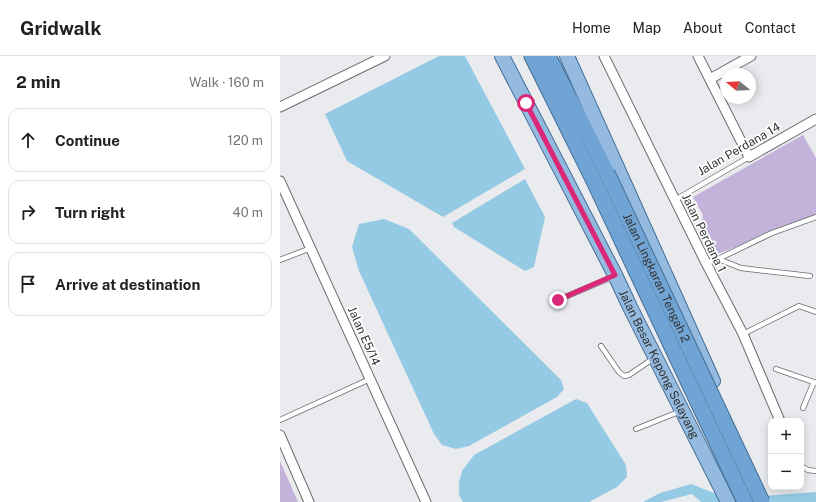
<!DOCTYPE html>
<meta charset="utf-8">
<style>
:root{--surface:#fff;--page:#f6f6f6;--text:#202124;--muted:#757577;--line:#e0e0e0}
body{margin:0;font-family:"Public Sans",sans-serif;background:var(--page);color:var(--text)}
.controls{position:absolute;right:12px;bottom:12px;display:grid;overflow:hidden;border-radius:8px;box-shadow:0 2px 10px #0003}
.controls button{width:36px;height:36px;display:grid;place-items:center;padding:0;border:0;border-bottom:1px solid var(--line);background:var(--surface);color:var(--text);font:20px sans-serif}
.compass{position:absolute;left:440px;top:12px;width:36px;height:36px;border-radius:50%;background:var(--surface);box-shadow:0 2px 10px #0003;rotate:288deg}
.stop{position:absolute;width:12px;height:12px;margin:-9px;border:3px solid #db2777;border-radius:50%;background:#fff}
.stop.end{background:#db2777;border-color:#fff;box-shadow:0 1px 4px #0008}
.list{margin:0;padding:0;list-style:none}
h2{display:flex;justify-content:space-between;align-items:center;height:52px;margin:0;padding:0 16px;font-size:17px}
h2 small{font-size:13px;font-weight:400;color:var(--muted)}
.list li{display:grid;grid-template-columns:26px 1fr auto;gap:12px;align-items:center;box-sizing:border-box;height:64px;margin:0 8px 8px;padding:0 8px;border:1px solid var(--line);border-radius:12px}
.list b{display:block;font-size:15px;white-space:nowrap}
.list em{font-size:13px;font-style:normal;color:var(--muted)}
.icon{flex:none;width:22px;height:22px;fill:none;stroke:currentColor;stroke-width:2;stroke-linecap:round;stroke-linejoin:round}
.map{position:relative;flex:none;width:536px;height:446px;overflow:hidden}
header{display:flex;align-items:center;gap:24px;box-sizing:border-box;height:56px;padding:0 20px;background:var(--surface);border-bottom:1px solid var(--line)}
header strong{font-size:19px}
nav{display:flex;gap:22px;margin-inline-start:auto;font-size:14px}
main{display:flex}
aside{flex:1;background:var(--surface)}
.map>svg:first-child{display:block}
.green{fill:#c3b2d9}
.water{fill:#94cae4}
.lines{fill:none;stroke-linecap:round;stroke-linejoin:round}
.service-casing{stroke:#6b6c6f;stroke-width:6}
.minor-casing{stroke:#6b6c6f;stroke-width:11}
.primary-casing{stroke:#436e96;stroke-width:16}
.trunk-casing{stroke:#436e96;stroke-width:17}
.service{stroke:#fff;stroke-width:4.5}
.minor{stroke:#fff;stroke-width:9}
.primary{stroke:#94bbdf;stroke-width:14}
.trunk{stroke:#70a4d4;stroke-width:15}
.trunk-bridge-casing{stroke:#436e96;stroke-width:17;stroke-linecap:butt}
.trunk-bridge{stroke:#70a4d4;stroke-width:15}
.route{stroke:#db2777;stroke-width:5}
.labels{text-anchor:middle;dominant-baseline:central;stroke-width:3.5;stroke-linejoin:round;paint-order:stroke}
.street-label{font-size:12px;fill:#323334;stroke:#fff}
</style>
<header>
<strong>Gridwalk</strong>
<nav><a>Home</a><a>Map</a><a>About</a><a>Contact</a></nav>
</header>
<main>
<aside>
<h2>2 min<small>Walk · 160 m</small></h2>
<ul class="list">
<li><svg class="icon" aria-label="ahead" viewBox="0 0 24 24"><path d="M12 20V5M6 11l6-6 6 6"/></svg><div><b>Continue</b></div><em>120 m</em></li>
<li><svg class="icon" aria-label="right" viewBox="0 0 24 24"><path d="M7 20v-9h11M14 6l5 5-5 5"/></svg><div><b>Turn right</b></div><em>40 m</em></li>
<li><svg class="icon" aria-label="arrive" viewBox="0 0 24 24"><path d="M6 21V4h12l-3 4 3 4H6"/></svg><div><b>Arrive at destination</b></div></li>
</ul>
</aside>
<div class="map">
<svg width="536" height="446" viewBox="0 0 536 446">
<rect width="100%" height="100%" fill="#eaebef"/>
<g class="green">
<polygon points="523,79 536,102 536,161 437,198 426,185 421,176 423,159 413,141"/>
<polygon points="0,405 18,446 0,446"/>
</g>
<g class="water">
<polygon points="159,0 185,0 245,113 163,161 67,105 45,58"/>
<polygon points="245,123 265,161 254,211 245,215 174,171 172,167"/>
<polygon points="104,163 129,173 281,324 284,333 277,341 189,390 176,393 162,389 154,378 79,215 72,191 79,168"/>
<polygon points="296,343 307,347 346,409 347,421 337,431 309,446 183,446 179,439 179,426 182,415 194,399"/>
<polygon points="411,428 434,437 444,444 481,440 536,436 536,446 421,446 412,438 381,446 363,446 380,437"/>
</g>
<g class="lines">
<g class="service-casing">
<g id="service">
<polyline points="395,144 469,101"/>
<polyline points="438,203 461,212 530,220"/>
<polyline points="0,204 31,192"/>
<polyline points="426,207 438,203 492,177 536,161"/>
<polyline points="278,244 334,220"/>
<polyline points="463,278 519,250 536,256"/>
<polyline points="321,290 339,316 344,320 349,319 374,302"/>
<polyline points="496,313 536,327"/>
<polyline points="523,352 534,326"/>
<polyline points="0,364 90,323"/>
<polyline points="356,373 401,355"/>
<polyline points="521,410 528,414 536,415"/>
</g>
</g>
<g class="minor-casing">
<g id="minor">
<polyline points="324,0 426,207 463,278 500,365"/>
<polyline points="418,0 469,101 536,63"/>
<polyline points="430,23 471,0"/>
<polyline points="0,51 105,0"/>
<polyline points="0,125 146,446"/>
<polyline points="0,379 29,446"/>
</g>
</g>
<g class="primary-casing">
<g id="primary">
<path id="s1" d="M 222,0 L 335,219 L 350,251 L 448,446"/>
<polyline points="287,0 433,325"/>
</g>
</g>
<g class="trunk-casing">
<g id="trunk">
<polyline points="252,0 313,123"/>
<polyline points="268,0 327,117"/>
</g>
</g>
<use href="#service" class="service"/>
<use href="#minor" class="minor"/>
<use href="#primary" class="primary"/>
<use href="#trunk" class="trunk"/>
<g class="trunk-bridge-casing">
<g id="trunk-bridge">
<path id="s2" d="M 327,117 L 482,446"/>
<polyline points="313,123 465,446"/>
</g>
</g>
<use href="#trunk-bridge" class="trunk-bridge"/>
</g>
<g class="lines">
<polyline class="route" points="246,47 335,219 278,244"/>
</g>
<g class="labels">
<g class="street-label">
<text transform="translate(459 93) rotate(-30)">Jalan Perdana 14</text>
<text transform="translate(424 177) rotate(64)">Jalan Perdana 1</text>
<text stroke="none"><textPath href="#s2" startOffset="116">Jalan Lingkaran Tengah 2</textPath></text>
<text transform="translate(84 280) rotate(66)">Jalan E5/14</text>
<text stroke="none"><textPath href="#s1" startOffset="346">Jalan Besar Kepong Selayang</textPath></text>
</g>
</g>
</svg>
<div class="controls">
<button>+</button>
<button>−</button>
</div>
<svg class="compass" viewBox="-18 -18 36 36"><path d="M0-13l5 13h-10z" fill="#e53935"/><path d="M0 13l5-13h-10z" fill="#757577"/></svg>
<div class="stop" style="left:246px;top:47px"></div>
<div class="stop end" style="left:278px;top:244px"></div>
</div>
</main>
